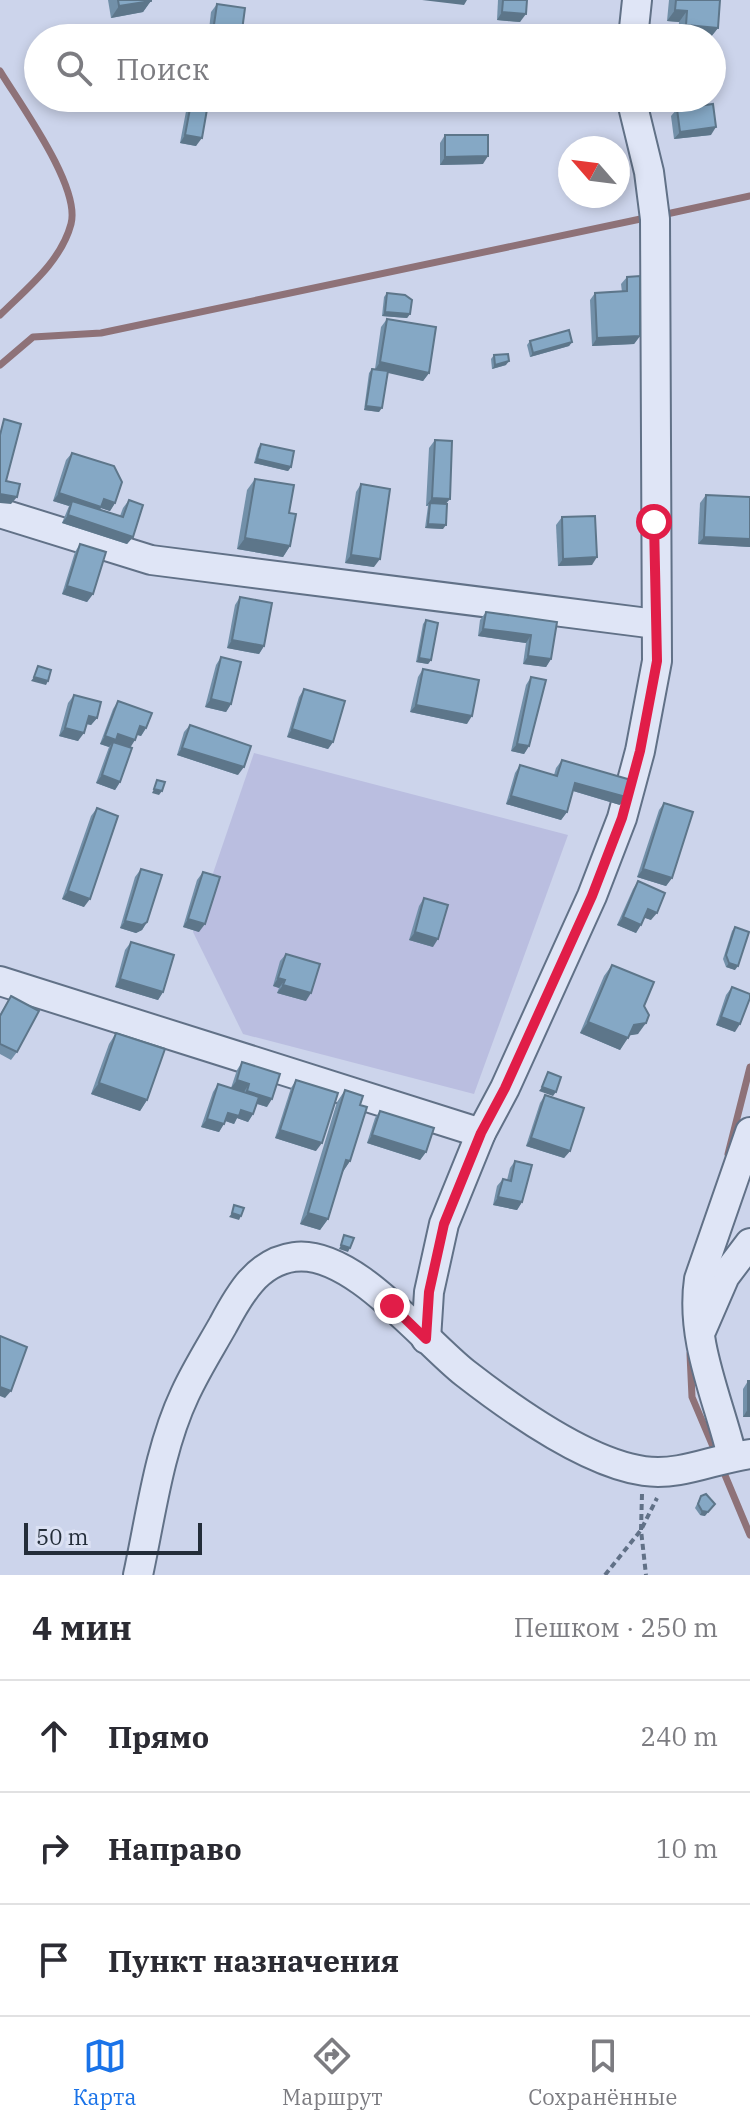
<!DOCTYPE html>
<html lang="ru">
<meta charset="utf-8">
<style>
:root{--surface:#fff;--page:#f7f7f7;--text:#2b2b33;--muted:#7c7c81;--line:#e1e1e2;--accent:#1a73e8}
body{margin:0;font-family:"IBM Plex Serif",serif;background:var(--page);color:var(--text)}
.compass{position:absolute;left:558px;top:136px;width:72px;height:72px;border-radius:50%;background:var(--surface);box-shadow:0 4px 12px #0003;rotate:298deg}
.scale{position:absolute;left:24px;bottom:20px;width:178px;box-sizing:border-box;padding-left:8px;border:4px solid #232d39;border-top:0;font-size:22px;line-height:28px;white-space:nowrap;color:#232d39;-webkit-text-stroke:6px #dbe1f3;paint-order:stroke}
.stop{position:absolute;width:24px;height:24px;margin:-18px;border:6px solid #e11d48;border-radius:50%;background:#fff}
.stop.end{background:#e11d48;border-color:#fff;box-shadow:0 2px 8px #0008}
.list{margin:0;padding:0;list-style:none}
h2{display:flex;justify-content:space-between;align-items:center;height:104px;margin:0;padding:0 32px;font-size:34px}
h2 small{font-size:26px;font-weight:400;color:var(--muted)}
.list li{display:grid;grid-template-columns:52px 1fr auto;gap:24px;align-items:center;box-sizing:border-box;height:112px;padding:0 32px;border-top:2px solid var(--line)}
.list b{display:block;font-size:30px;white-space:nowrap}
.list em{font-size:26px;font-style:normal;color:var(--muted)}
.icon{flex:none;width:44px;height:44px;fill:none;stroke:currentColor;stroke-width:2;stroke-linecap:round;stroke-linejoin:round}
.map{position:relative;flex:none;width:750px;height:1575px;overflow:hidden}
.search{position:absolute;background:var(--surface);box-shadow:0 4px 12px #0003;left:24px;right:24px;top:24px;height:88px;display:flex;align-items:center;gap:20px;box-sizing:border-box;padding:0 28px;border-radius:44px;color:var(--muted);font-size:30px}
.sheet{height:440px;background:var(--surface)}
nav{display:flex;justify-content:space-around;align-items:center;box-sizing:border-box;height:112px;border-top:2px solid var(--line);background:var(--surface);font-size:22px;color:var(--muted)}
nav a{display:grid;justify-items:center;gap:4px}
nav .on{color:var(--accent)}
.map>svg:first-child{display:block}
.farmland{fill:#babee0}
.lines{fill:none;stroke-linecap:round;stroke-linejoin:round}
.stream{stroke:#8e7278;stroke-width:7}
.street-casing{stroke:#617187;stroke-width:32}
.path{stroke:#617187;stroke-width:4;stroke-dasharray:6 4;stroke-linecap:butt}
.street{stroke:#dfe5f6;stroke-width:28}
.wall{fill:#7290a9}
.shaded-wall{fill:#5d768a}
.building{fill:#85a8c5;stroke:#5d768a;stroke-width:2}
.route{stroke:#e11d48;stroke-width:10}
</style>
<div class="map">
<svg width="750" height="1575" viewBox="0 0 750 1575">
<rect width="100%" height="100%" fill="#ccd4eb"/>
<polygon class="farmland" points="254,753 568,835 474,1094 243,1034 193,932"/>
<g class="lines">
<g class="stream">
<path d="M 0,71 C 20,104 81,187 71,224 C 61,262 26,289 0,315"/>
<polyline points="662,215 750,196"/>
<polyline points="0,365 33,337 101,333 650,217"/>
<polyline points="728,1154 750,1067"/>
<polyline points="690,1354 692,1397 717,1456"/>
<polyline points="722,1468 750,1535"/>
</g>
<g class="street-casing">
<g id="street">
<polyline points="633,38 637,0"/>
<polyline points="0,513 151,560 656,624"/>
<polyline points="0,981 481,1133"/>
<polyline points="702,1329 725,1276 750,1243"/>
<polyline points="426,1339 429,1292 444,1224 481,1133 505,1088 592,896 622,818 640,751 657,661 655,219 649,172 631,98"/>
<path d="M 732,1456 C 718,1398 690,1340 699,1279 L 750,1132"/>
<path d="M 138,1575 C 151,1515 159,1449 185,1394 C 196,1370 210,1348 223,1325 C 239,1295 257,1262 294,1257 C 352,1249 423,1340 465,1373 C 510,1408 587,1463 644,1471 C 682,1476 713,1459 750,1454"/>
</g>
</g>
<g class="path">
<polyline points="642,1494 641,1530 646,1575"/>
<polyline points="605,1575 641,1530 657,1498"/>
</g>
<use href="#street" class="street"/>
</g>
<g class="wall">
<polygon points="108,0 151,0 143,12 111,18"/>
<polygon points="498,0 527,0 520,22 497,20"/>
<polygon points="669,0 720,0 718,28 710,38 678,36 679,22 667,21"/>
<polygon points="217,4 241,38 208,38 211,12"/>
<polygon points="177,98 209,98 196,146 180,143 187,106 176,104"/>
<polygon points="677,109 711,135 674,139 671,116"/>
<polygon points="445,135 483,164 440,165 440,143"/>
<polygon points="627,277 640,336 634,344 592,346 590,300 595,293 622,292 621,284"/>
<polygon points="387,293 410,314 407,318 382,316 384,297"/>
<polygon points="387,319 429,373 423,381 388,372 379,412 364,410 369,373 372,369 375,369 381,327"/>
<polygon points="530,341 572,342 569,346 530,357 527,345"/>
<polygon points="494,355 506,365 492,369 491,359"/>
<polygon points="435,440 446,504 443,529 425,528 428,506 426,506 429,448"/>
<polygon points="261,444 291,467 288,471 254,463 258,448"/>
<polygon points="72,453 115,503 110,511 101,508 100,509 120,516 123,508 129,500 133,537 127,544 62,523 69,506 53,501 66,460"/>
<polygon points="255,479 289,513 290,546 283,557 237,549 247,490"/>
<polygon points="361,484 374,567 345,563 356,492"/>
<polygon points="706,495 750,497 750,547 698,544 700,503"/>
<polygon points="562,517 592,565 558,566 556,525"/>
<polygon points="80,544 93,594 87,602 62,594 75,552"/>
<polygon points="240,597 264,646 259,654 227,648 235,605"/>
<polygon points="486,612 557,622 551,659 546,667 523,664 526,643 478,636 480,620"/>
<polygon points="426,620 431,660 428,664 416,662 423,624"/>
<polygon points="221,657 231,704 226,712 205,707 216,665"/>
<polygon points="423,669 467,724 410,712 418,677"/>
<polygon points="531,677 529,746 524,754 511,751 526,685"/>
<polygon points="304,689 333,742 328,749 287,737 299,697"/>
<polygon points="74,695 97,718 91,725 86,724 78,741 59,736 68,703"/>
<polygon points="118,701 146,728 141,736 137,735 130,747 120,782 115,790 96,783 109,747 100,744 113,709"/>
<polygon points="190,725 238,775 177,755 184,732"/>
<polygon points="562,760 620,805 573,791 567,812 561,820 506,804 515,773 520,765 554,775 556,768"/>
<polygon points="664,803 672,878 666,886 637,877 659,810"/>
<polygon points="97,808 84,907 62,899 91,816"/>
<polygon points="141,869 147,922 142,930 136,933 120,928 135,877"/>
<polygon points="203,872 199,932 183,927 197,880"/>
<polygon points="638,881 651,920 644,917 636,933 617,925 633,889"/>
<polygon points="424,898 433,947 409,940 419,906"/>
<polygon points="735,927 735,970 726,967 723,959 732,931"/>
<polygon points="131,942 163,992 158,1000 115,987 125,950"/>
<polygon points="286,954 306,1001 277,993 279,988 273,986 280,961"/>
<polygon points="612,965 644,1006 638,1034 629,1035 620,1050 580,1033 604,976"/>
<polygon points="732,987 735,1032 716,1025 726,995"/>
<polygon points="11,996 17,1052 11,1060 0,1054 0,1014"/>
<polygon points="116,1033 147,1100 140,1111 91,1094 109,1044"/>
<polygon points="242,1062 267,1107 257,1104 253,1114 248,1122 237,1118 234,1124 225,1121 219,1132 201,1127 213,1092 218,1084 231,1088 237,1070"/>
<polygon points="296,1080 316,1151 275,1138 291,1088"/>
<polygon points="345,1090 360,1105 350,1161 342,1173 328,1219 320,1230 300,1224 337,1102"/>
<polygon points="545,1095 570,1151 564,1158 526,1146 540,1103"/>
<polygon points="380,1111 426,1152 420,1160 367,1143 375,1118"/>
<polygon points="515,1161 522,1202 517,1210 493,1205 497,1186 503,1179 507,1180 510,1168"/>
<polygon points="748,1381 750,1381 750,1417 743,1417 743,1389"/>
<polygon points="701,1496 705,1516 700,1515 695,1508"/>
</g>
<g class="shaded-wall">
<polygon points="422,0 467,0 464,5"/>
<polygon points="151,1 143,12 111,18 119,6"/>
<polygon points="675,10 687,11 679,22 667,21"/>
<polygon points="502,12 526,14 520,22 497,20"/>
<polygon points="686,25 718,28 710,38 678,36"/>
<polygon points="180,98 192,98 187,106 176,104"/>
<polygon points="716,127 711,135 674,139 680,132"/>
<polygon points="185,135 202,138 196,146 180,143"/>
<polygon points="488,156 483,164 440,165 445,157"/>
<polygon points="385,312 410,314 407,318 382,316"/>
<polygon points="640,336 634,344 592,346 597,338"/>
<polygon points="572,342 569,346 530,357 533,353"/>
<polygon points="509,361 506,365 492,369 495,365"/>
<polygon points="380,362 429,373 423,381 375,370"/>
<polygon points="366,406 382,408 379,412 364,410"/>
<polygon points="257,459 291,467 288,471 254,463"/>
<polygon points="59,493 104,499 115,503 110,511 101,508 96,515 72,501 69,506 53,501"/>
<polygon points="0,494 17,497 11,504 0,503"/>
<polygon points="432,498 450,499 444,506 430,503 426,506"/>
<polygon points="68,515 133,537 127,544 62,523"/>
<polygon points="428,524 446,525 443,529 425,528"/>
<polygon points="704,537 750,539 750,547 698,544"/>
<polygon points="245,538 290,546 283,557 237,549"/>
<polygon points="351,555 380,559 374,567 345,563"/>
<polygon points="597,557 592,565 558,566 563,559"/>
<polygon points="67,586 93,594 87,602 62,594"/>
<polygon points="483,629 531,635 526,643 478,636"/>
<polygon points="232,640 264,646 259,654 227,648"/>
<polygon points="528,656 551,659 546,667 523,664"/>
<polygon points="419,658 431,660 428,664 416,662"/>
<polygon points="34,677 48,681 46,685 31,681"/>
<polygon points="211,699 231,704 226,712 205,707"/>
<polygon points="416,705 472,716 467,724 410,712"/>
<polygon points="89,716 97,718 91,725 83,723"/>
<polygon points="140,726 146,728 141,736 135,734"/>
<polygon points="65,728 84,733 78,741 59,736"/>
<polygon points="292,729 333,742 328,749 287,737"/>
<polygon points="118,734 135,740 130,748 113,742 109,747 100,744 105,736"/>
<polygon points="517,744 529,746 524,754 511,751"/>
<polygon points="182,748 244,767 238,775 177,755"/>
<polygon points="102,775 120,782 115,790 96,783"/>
<polygon points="575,783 626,797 620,805 570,790"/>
<polygon points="154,789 162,791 159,795 152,793"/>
<polygon points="511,796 567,812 561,820 506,804"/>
<polygon points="643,869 672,878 666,886 637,877"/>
<polygon points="68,891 90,899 84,907 62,899"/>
<polygon points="648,909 657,913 651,920 642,917"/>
<polygon points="623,917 641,925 636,933 617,925"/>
<polygon points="188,919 205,924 199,932 183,927"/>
<polygon points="125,921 147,922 142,930 136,933 120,928"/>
<polygon points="415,932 438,939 433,947 409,940"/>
<polygon points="729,963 738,966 735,970 726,967"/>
<polygon points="278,978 285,980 279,988 273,986"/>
<polygon points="120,979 163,992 158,1000 115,987"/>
<polygon points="283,985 311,993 306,1001 277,993"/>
<polygon points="721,1017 740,1024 735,1032 716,1025"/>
<polygon points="588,1022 628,1038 620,1050 580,1033"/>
<polygon points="646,1023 638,1034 626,1036 634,1025"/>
<polygon points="237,1080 249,1084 244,1092 231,1088"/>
<polygon points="99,1083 147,1100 140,1111 91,1094"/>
<polygon points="542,1087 556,1092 553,1096 539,1091"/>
<polygon points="247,1091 272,1099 267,1107 242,1099"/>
<polygon points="241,1110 253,1114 248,1122 237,1118 234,1124 223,1120 228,1113"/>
<polygon points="207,1119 224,1124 219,1132 201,1127"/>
<polygon points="280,1130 322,1143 316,1151 275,1138"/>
<polygon points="372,1135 426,1152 420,1160 367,1143"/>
<polygon points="531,1138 570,1151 564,1158 526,1146"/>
<polygon points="346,1160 350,1161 342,1173 338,1172"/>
<polygon points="498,1197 522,1202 517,1210 493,1205"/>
<polygon points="232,1213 241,1216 239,1220 229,1217"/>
<polygon points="308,1213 328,1219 320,1230 300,1224"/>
<polygon points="341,1245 350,1248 348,1252 339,1249"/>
<polygon points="0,1387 11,1391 5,1398 0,1396"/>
<polygon points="748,1409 750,1409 750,1417 743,1417"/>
<polygon points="715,1504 705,1516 700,1515 702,1511"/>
</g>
<g class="building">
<polygon points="118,0 151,0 151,1 119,6"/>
<polygon points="503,0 527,0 526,14 502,12"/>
<polygon points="676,0 720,0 718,28 686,25 687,11 675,10"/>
<polygon points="217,4 245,8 241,38 212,38"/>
<polygon points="192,98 209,98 202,138 185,135"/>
<polygon points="713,104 716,127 680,132 677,109"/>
<polygon points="445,135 488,135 488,156 445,157"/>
<polygon points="640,276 640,336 597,338 595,293 627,291 627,277"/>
<polygon points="387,293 405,295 412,300 410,314 385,312"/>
<polygon points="387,319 436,327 429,373 380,362"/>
<polygon points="569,330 572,342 533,353 530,341"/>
<polygon points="508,354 509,361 495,365 494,355"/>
<polygon points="372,369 388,371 382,408 366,406"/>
<polygon points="4,419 21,424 6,481 20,484 17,497 0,494 0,435"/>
<polygon points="435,440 452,441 450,499 432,498"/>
<polygon points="261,444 294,451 291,467 257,459"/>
<polygon points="72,453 114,466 122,482 115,503 104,499 101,507 59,493"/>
<polygon points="255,479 294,485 289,513 296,514 290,546 245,538"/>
<polygon points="361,484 390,489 380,559 351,555"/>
<polygon points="706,495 750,497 750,539 704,537"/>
<polygon points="129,500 143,505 133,537 68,515 72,501 123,517"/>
<polygon points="430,503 447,504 446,525 428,524"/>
<polygon points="595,516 597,557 563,559 562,517"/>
<polygon points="80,544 106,552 93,594 67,586"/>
<polygon points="240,597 272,603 264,646 232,640"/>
<polygon points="486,612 557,622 551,659 528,656 531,635 483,629"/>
<polygon points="426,620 438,623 431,660 419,658"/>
<polygon points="221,657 241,662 231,704 211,699"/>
<polygon points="38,666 51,670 48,681 34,677"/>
<polygon points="423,669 479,680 472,716 416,705"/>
<polygon points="531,677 546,680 529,746 517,744"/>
<polygon points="304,689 345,701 333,742 292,729"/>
<polygon points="74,695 101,702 97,718 89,716 84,733 65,728"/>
<polygon points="118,701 152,713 146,728 140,726 135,740 118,734 116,740 105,736"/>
<polygon points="190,725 251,746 244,767 182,748"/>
<polygon points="113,742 132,748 120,782 102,775"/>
<polygon points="562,760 631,780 626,797 575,783 567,812 511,796 520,765 557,776"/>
<polygon points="157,780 165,782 162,791 154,789"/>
<polygon points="664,803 693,812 672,878 643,869"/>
<polygon points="97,808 118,816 90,899 68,891"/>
<polygon points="141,869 162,875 147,922 142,925 125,921"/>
<polygon points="203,872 220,877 205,924 188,919"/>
<polygon points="638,881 665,893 657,913 648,909 641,925 623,917"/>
<polygon points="424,898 448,905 438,939 415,932"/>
<polygon points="735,927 749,932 738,966 729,963 726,955"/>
<polygon points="131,942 174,955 163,992 120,979"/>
<polygon points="286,954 320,964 311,993 283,985 285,980 278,978"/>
<polygon points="612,965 654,982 644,1006 649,1015 646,1023 634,1025 628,1038 588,1022"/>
<polygon points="732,987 750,994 750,998 740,1024 721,1017"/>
<polygon points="11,996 39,1011 17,1052 0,1044 0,1016"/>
<polygon points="116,1033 165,1049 147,1100 99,1083"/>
<polygon points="242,1062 280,1074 272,1099 247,1091 249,1084 237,1080"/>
<polygon points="548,1072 561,1077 556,1092 542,1087"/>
<polygon points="296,1080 338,1093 322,1143 280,1130"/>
<polygon points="218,1084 259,1097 253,1114 241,1110 239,1116 228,1113 224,1124 207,1119"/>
<polygon points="345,1090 363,1096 360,1105 367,1107 350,1161 346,1160 328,1219 308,1213"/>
<polygon points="545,1095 584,1108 570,1151 531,1138"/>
<polygon points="380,1111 434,1128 426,1152 372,1135"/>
<polygon points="515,1161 532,1165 522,1202 498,1197 503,1179 511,1181"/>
<polygon points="234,1205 244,1208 241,1216 232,1213"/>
<polygon points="344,1235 354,1238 350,1248 341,1245"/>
<polygon points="0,1336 27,1347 11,1391 0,1387"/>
<rect x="748" y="1381" width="2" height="28"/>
<polygon points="706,1494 715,1504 708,1512 702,1511 698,1504 701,1496"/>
</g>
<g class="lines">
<polyline class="route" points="392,1306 426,1339 429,1292 444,1224 481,1133 505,1088 592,896 622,818 640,751 657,661 654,522"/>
</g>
</svg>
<svg class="compass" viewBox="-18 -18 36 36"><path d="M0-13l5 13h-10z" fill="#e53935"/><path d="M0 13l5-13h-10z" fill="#7c7c81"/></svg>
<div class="scale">50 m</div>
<div class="stop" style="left:654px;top:522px"></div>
<div class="stop end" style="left:392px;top:1306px"></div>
<div class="search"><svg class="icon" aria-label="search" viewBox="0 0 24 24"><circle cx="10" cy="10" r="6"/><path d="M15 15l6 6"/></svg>Поиск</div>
</div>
<section class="sheet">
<h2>4 мин<small>Пешком · 250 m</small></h2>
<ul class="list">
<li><svg class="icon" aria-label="ahead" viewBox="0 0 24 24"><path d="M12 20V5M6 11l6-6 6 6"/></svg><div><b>Прямо</b></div><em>240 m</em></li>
<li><svg class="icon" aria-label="right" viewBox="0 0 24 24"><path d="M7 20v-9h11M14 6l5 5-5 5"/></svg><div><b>Направо</b></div><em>10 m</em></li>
<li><svg class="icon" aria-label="arrive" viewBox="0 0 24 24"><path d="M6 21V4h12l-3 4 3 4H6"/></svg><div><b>Пункт назначения</b></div></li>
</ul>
</section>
<nav>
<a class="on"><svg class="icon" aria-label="map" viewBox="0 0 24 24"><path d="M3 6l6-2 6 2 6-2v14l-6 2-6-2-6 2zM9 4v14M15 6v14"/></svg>Карта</a>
<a><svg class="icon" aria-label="directions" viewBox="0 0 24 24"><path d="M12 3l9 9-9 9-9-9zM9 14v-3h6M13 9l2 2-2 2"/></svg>Маршрут</a>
<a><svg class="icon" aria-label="saved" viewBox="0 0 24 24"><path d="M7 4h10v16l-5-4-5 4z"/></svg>Сохранённые</a>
</nav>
